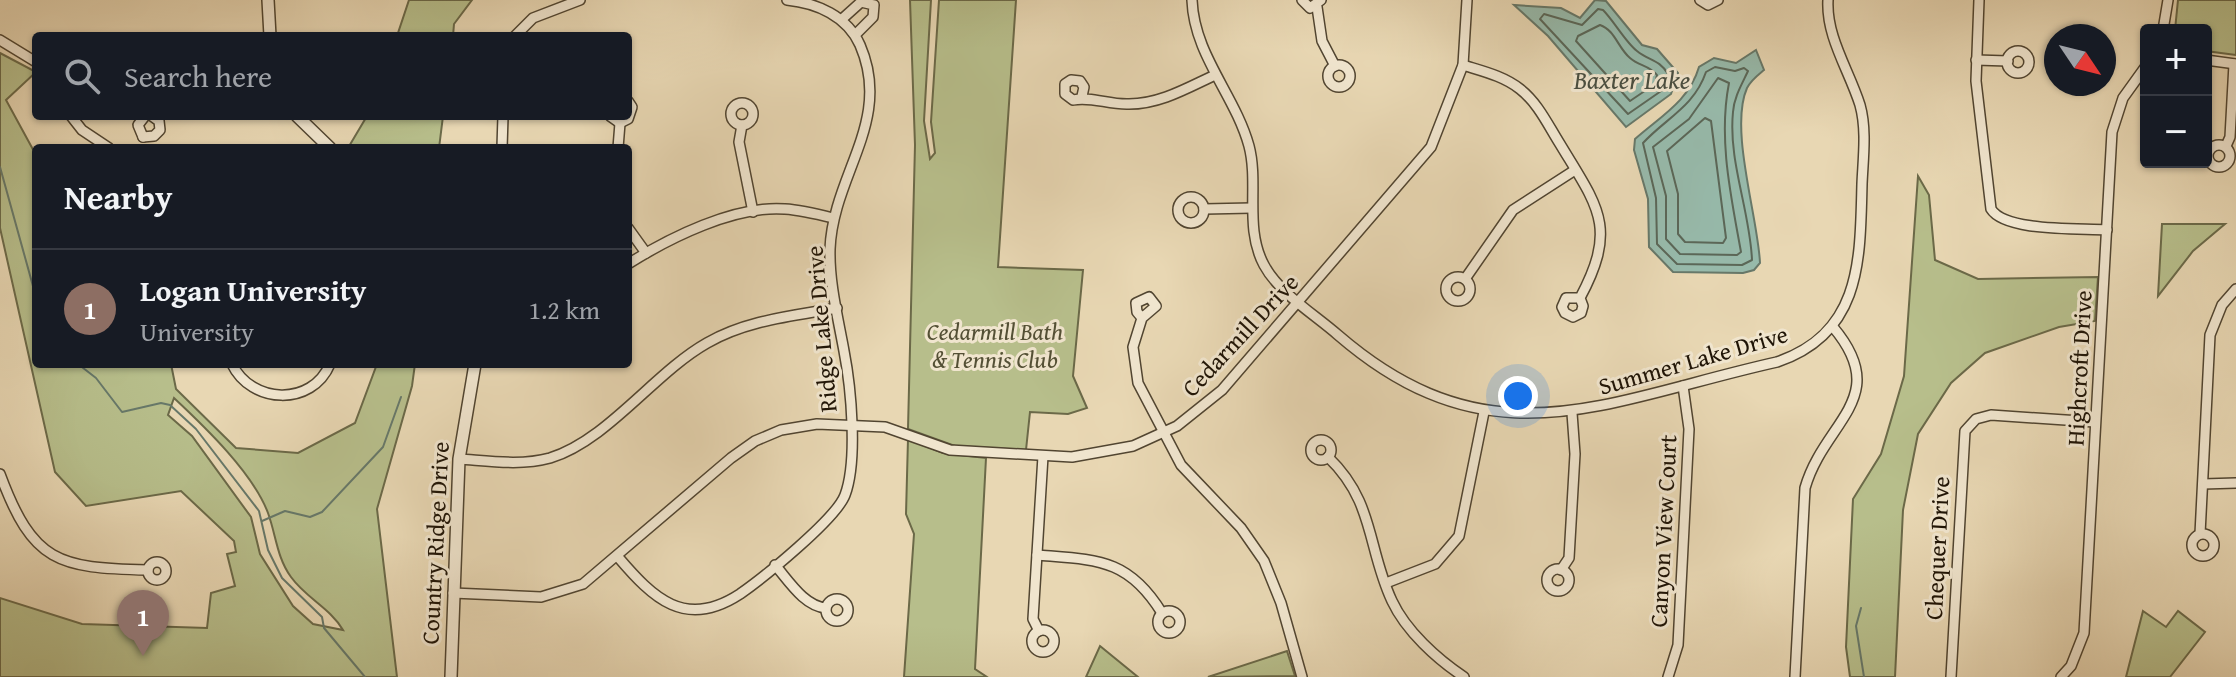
<!DOCTYPE html>
<meta charset="utf-8">
<style>
:root{--surface:#171b24;--page:#242831;--text:#f1f3f6;--muted:#9ea1a6;--line:#363941;--accent:#ea580c}
body{margin:0;font-family:"Gentium Book Plus",serif;background:var(--page);color:var(--text)}
.controls{position:absolute;right:24px;top:24px;display:grid;overflow:hidden;border-radius:8px;box-shadow:0 2px 6px #0004}
.controls button{width:72px;height:72px;display:grid;place-items:center;padding:0;border:0;border-bottom:2px solid var(--line);background:var(--surface);color:var(--text);font:40px sans-serif}
.compass{position:absolute;left:2044px;top:24px;width:72px;height:72px;border-radius:50%;background:var(--surface);box-shadow:0 2px 6px #0004;rotate:125deg}
.you{position:absolute;left:1518px;top:396px;width:28px;height:28px;margin:-20px;border:6px solid #fff;border-radius:50%;background:#1a73e8;box-shadow:0 0 0 12px #1a73e833}
.badge{display:grid;place-items:center;width:52px;height:52px;border-radius:50%;background:var(--accent);color:#fff;font-size:26px;font-weight:700}
.pin{position:absolute;translate:-50% -66px;filter:drop-shadow(0 2px 4px #0008)}
.pin::after{content:'';position:absolute;top:42px;width:28px;height:24px;background:inherit;clip-path:polygon(0 0,100% 0,50% 100%)}
.list{margin:0;padding:0;list-style:none}
h2{display:flex;justify-content:space-between;align-items:center;height:104px;margin:0;padding:0 32px;font-size:34px}
h2 small{font-size:26px;font-weight:400;color:var(--muted)}
.list li{display:grid;grid-template-columns:52px 1fr auto;gap:24px;align-items:center;box-sizing:border-box;height:120px;padding:0 32px;border-top:2px solid var(--line)}
.list b{display:block;font-size:30px;white-space:nowrap}
.list p{margin:0;font-size:26px;white-space:nowrap;color:var(--muted)}
.list em{font-size:26px;font-style:normal;color:var(--muted)}
.icon{flex:none;width:44px;height:44px;fill:none;stroke:currentColor;stroke-width:2;stroke-linecap:round;stroke-linejoin:round}
.map{position:relative;flex:none;width:2236px;height:677px;overflow:hidden}
.search{position:absolute;background:var(--surface);box-shadow:0 2px 6px #0004;left:32px;top:32px;width:600px;height:88px;display:flex;align-items:center;gap:20px;box-sizing:border-box;padding:0 28px;border-radius:8px;color:var(--muted);font-size:30px}
.panel{position:absolute;background:var(--surface);box-shadow:0 2px 6px #0004;left:32px;top:144px;width:600px;height:224px;border-radius:8px}
.map>svg:first-child{display:block}
.green{fill:#b7be8b;stroke:#6b6948;stroke-width:2;fill-rule:evenodd}
.water{fill:#97baab;stroke:#677869;stroke-width:2}
.lines{fill:none;stroke-linecap:round;stroke-linejoin:round}
.shore{stroke:#5b6758;stroke-width:2}
.stream{stroke:#677869;stroke-width:2}
.minor-casing{stroke:#514531;stroke-width:12}
.tertiary-casing{stroke:#514531;stroke-width:14}
.minor{stroke:#f0e5ce;stroke-width:9}
.tertiary{stroke:#f0e5ce;stroke-width:11}
.labels{text-anchor:middle;dominant-baseline:central;stroke-width:6;stroke-linejoin:round;paint-order:stroke}
.street-label{font-size:24px;fill:#1f1406;stroke:#f0e5ce}
.park-label{font-size:24px;font-style:italic;fill:#545035;stroke:#f0e5ce}
.water-label{font-size:26px;font-style:italic;fill:#494e40;stroke:#f0e5ce}
</style>
<div class="map">
<svg width="2236" height="677" viewBox="0 0 2236 677">
<rect width="100%" height="100%" fill="#e8d7b3"/>
<filter id="stains"><feTurbulence type="fractalNoise" baseFrequency=".0025" numOctaves="4"/><feColorMatrix values="0 0 0 0 .2 0 0 0 0 .09 0 0 0 0 .02 0 0 0 .5 -.17"/></filter>
<radialGradient id="worn" r=".72"><stop offset=".6" stop-color="#630" stop-opacity="0"/><stop offset="1" stop-color="#630" stop-opacity=".3"/></radialGradient>
<g class="green">
<polygon points="409,0 472,0 454,24 453,36 397,36"/>
<polygon points="910,0 931,0 924,121 930,159 935,153 931,122 939,0 1016,0 998,267 1083,270 1073,376 1087,408 1068,414 1030,412 1026,450 955,446 908,429 915,145"/>
<polygon points="2178,0 2236,0 2236,55 2206,51 2206,30 2175,30"/>
<path d="M 0,53 L 36,72 L 6,100 L 36,155 L 36,364 L 171,364 L 176,389 L 236,448 L 298,453 L 355,423 L 377,364 L 415,364 L 412,386 L 377,509 L 397,677 L 0,677 L 0,598 L 82,624 L 207,628 L 211,593 L 235,586 L 227,554 L 236,552 L 234,541 L 181,491 L 86,506 L 55,472 L 0,228 ZM 174,398 C 205,427 253,473 268,513 C 276,535 277,558 291,577 C 306,598 330,608 343,630 L 313,624 L 293,606 L 260,554 L 251,517 L 192,436 L 168,415 Z"/>
<polygon points="367,116 443,116 439,148 348,148"/>
<polygon points="1918,176 1929,195 1935,260 1978,279 2098,277 2095,321 2059,327 1985,353 1951,383 1918,434 1903,510 1895,677 1850,677 1846,647 1853,499 1881,454 1904,376"/>
<polygon points="2162,224 2225,224 2193,251 2158,296"/>
<polygon points="908,439 943,453 986,458 975,669 987,677 904,677 914,534 906,514"/>
<polygon points="2143,611 2166,627 2178,611 2205,632 2170,677 2126,677"/>
<polygon points="1100,646 1138,677 1086,677"/>
<polygon points="1287,651 1295,676 1208,677"/>
</g>
<g class="water">
<polygon points="1595,0 1606,1 1642,45 1657,49 1678,73 1671,94 1626,127 1548,36 1514,5 1561,8 1580,18"/>
<path d="M 1756,50 L 1764,70 C 1758,75 1751,80 1747,88 C 1729,129 1758,217 1760,263 L 1754,270 L 1743,273 L 1673,272 L 1649,247 L 1648,199 L 1634,150 L 1635,139 C 1661,116 1689,101 1699,67 L 1714,58 L 1736,63 Z"/>
</g>
<g class="lines">
<g class="shore">
<path d="M 1598,9 L 1603,10 C 1614,21 1626,43 1637,51 C 1649,61 1659,59 1668,74 L 1664,89 L 1628,114 L 1540,19 L 1544,14 L 1582,25 Z"/>
<path d="M 1600,25 C 1615,30 1618,48 1630,58 C 1639,66 1649,65 1657,75 L 1655,84 L 1630,101 L 1576,41 L 1578,36 Z"/>
<path d="M 1715,67 L 1735,71 L 1744,68 L 1748,71 C 1742,84 1734,97 1733,112 C 1728,161 1750,211 1752,260 L 1742,265 L 1677,264 L 1657,244 L 1656,198 L 1643,143 C 1666,118 1694,107 1706,72 Z"/>
<path d="M 1718,78 L 1729,83 C 1718,139 1731,196 1741,252 L 1737,255 L 1680,254 L 1666,239 L 1666,196 L 1653,147 L 1689,119 Z"/>
<polygon points="1705,118 1711,121 1726,238 1723,243 1685,242 1678,234 1678,194 1667,151"/>
</g>
<g class="stream">
<polyline points="0,167 36,297"/>
<polyline points="78,364 96,378 122,412 161,403 170,405 196,429 259,511 268,550 282,578 322,617 324,628 365,677"/>
<polyline points="262,521 285,511 310,517 322,512 383,447 401,397"/>
<polyline points="1861,608 1856,626 1864,677"/>
</g>
<g class="minor-casing">
<g id="minor">
<path d="M 1192,0 C 1194,55 1235,95 1249,146 C 1259,184 1244,228 1264,265 C 1279,293 1314,314 1338,335 C 1491,467 1606,400 1777,362 C 1862,333 1860,260 1862,184 C 1863,159 1867,130 1860,105 C 1849,70 1826,37 1828,0"/>
<polyline points="1302,0 1310,8 1321,0"/>
<polyline points="1700,0 1708,5 1718,0"/>
<path d="M 1979,0 L 1976,81 L 1991,209 C 2005,232 2080,228 2107,230"/>
<polyline points="1317,7 1322,41 1335,66"/>
<polyline points="841,20 861,2 874,5 873,17 855,35"/>
<polyline points="2163,30 2168,0"/>
<polyline points="515,36 533,18 580,0"/>
<polyline points="0,40 36,62"/>
<circle cx="2018" cy="62" r="11"/>
<polyline points="1976,60 2008,61"/>
<polyline points="2206,60 2236,64"/>
<path d="M 1463,65 C 1482,71 1504,76 1520,89 C 1538,103 1548,125 1560,144 C 1598,207 1618,227 1580,298 L 1583,306 L 1581,313 L 1573,317 L 1565,313 L 1562,307 L 1566,298 L 1580,298"/>
<circle cx="1339" cy="76" r="11"/>
<path d="M 1082,96 L 1084,87 L 1080,81 L 1071,80 L 1065,84 L 1065,94 L 1073,100 C 1091,96 1109,105 1129,104 C 1160,104 1187,88 1215,75"/>
<circle cx="742" cy="114" r="11"/>
<polyline points="71,116 82,130 109,148"/>
<polyline points="610,116 620,123 628,119 632,107 628,101"/>
<polyline points="742,125 739,142 753,212"/>
<polyline points="143,137 154,136 160,130 159,121 152,116"/>
<polyline points="143,137 138,125 145,116"/>
<circle cx="2219" cy="156" r="11"/>
<polyline points="2226,146 2230,137 2234,64"/>
<polyline points="502,148 503,116"/>
<polyline points="618,148 620,123"/>
<circle cx="1191" cy="210" r="13"/>
<polyline points="1204,209 1252,208"/>
<polyline points="628,228 646,253"/>
<path d="M 628,264 C 669,238 735,205 785,209 C 801,210 817,214 833,218"/>
<circle cx="1458" cy="289" r="12"/>
<polyline points="1465,279 1513,210 1575,170"/>
<polyline points="1142,318 1137,312 1136,303 1149,297 1156,306 1142,318 1133,347 1138,383 1181,465 1241,528 1264,561 1281,603 1302,677"/>
<path d="M 232,364 C 251,404 312,407 330,364"/>
<circle cx="1321" cy="450" r="10"/>
<path d="M 1328,457 C 1375,502 1367,548 1392,601 C 1406,631 1437,659 1464,677"/>
<path d="M 459,459 C 489,461 521,466 550,458 C 608,440 654,373 707,343 C 747,320 793,316 837,308"/>
<path d="M 0,474 C 33,563 58,568 148,570"/>
<polyline points="2203,484 2236,483"/>
<polyline points="2200,534 2210,335 2222,305 2236,289"/>
<circle cx="2203" cy="545" r="11"/>
<path d="M 1037,555 C 1097,560 1128,558 1162,613"/>
<path d="M 618,557 C 653,598 685,630 740,594 C 763,578 836,519 845,495 C 858,460 851,387 844,351 C 838,318 829,282 830,249 C 833,174 893,121 860,45 C 847,16 817,3 787,0"/>
<circle cx="157" cy="571" r="9"/>
<path d="M 775,565 C 789,581 804,606 826,608"/>
<circle cx="1558" cy="580" r="11"/>
<polyline points="1561,570 1569,558 1575,454 1572,413"/>
<polyline points="1386,583 1435,564 1459,536 1484,412"/>
<polyline points="453,593 541,597 583,584 731,458 755,441 781,430 817,424 885,427 950,450 1072,457 1133,446 1177,426 1222,390 1431,147 1463,65 1467,0"/>
<circle cx="837" cy="610" r="11"/>
<circle cx="1169" cy="622" r="11"/>
<circle cx="1043" cy="641" r="11"/>
<polyline points="1039,631 1033,619 1043,456"/>
<polyline points="1668,677 1678,645 1689,429 1683,386"/>
<path d="M 1795,677 L 1805,488 C 1824,421 1893,398 1833,327"/>
<polyline points="1951,677 1965,431 1976,419 1991,415 2095,422"/>
<polyline points="2061,677 2071,666 2084,633 2112,132 2123,98 2146,66"/>
</g>
</g>
<g class="tertiary-casing">
<g id="tertiary">
<polyline points="268,0 270,36"/>
<polyline points="297,116 330,148"/>
<polyline points="451,677 459,459 475,364"/>
</g>
</g>
<use href="#minor" class="minor"/>
<use href="#tertiary" class="tertiary"/>
</g>
<g class="labels">
<g class="street-label">
<text transform="translate(821 329) rotate(-95)">Ridge Lake Drive</text>
<text transform="translate(1240 335) rotate(-47)">Cedarmill Drive</text>
<text transform="translate(1693 360) rotate(-16)">Summer Lake Drive</text>
<text transform="translate(2079 368) rotate(-87)">Highcroft Drive</text>
<text transform="translate(1663 531) rotate(-87)">Canyon View Court</text>
<text transform="translate(435 543) rotate(-87)">Country Ridge Drive</text>
<text transform="translate(1937 548) rotate(-87)">Chequer Drive</text>
</g>
<g class="park-label">
<text x="995" y="331">Cedarmill Bath<tspan x="995" dy="28">&amp; Tennis Club</tspan></text>
</g>
<g class="water-label">
<text x="1632" y="79">Baxter Lake</text>
</g>
</g>
<rect width="100%" height="100%" filter="url(#stains)"/>
<rect width="100%" height="100%" fill="url(#worn)"/>
</svg>
<div class="controls">
<button>+</button>
<button>−</button>
</div>
<svg class="compass" viewBox="-18 -18 36 36"><path d="M0-13l5 13h-10z" fill="#e53935"/><path d="M0 13l5-13h-10z" fill="#9ea1a6"/></svg>
<div class="you"></div>
<div class="pin badge" style="left:143px;top:656px;background:#8d6e63">1</div>
<div class="search"><svg class="icon" aria-label="search" viewBox="0 0 24 24"><circle cx="10" cy="10" r="6"/><path d="M15 15l6 6"/></svg>Search here</div>
<section class="panel">
<h2>Nearby<small></small></h2>
<ul class="list">
<li><span class="badge" style="background:#8d6e63">1</span><div><b>Logan University</b><p>University</p></div><em>1.2 km</em></li>
</ul>
</section>
</div>
